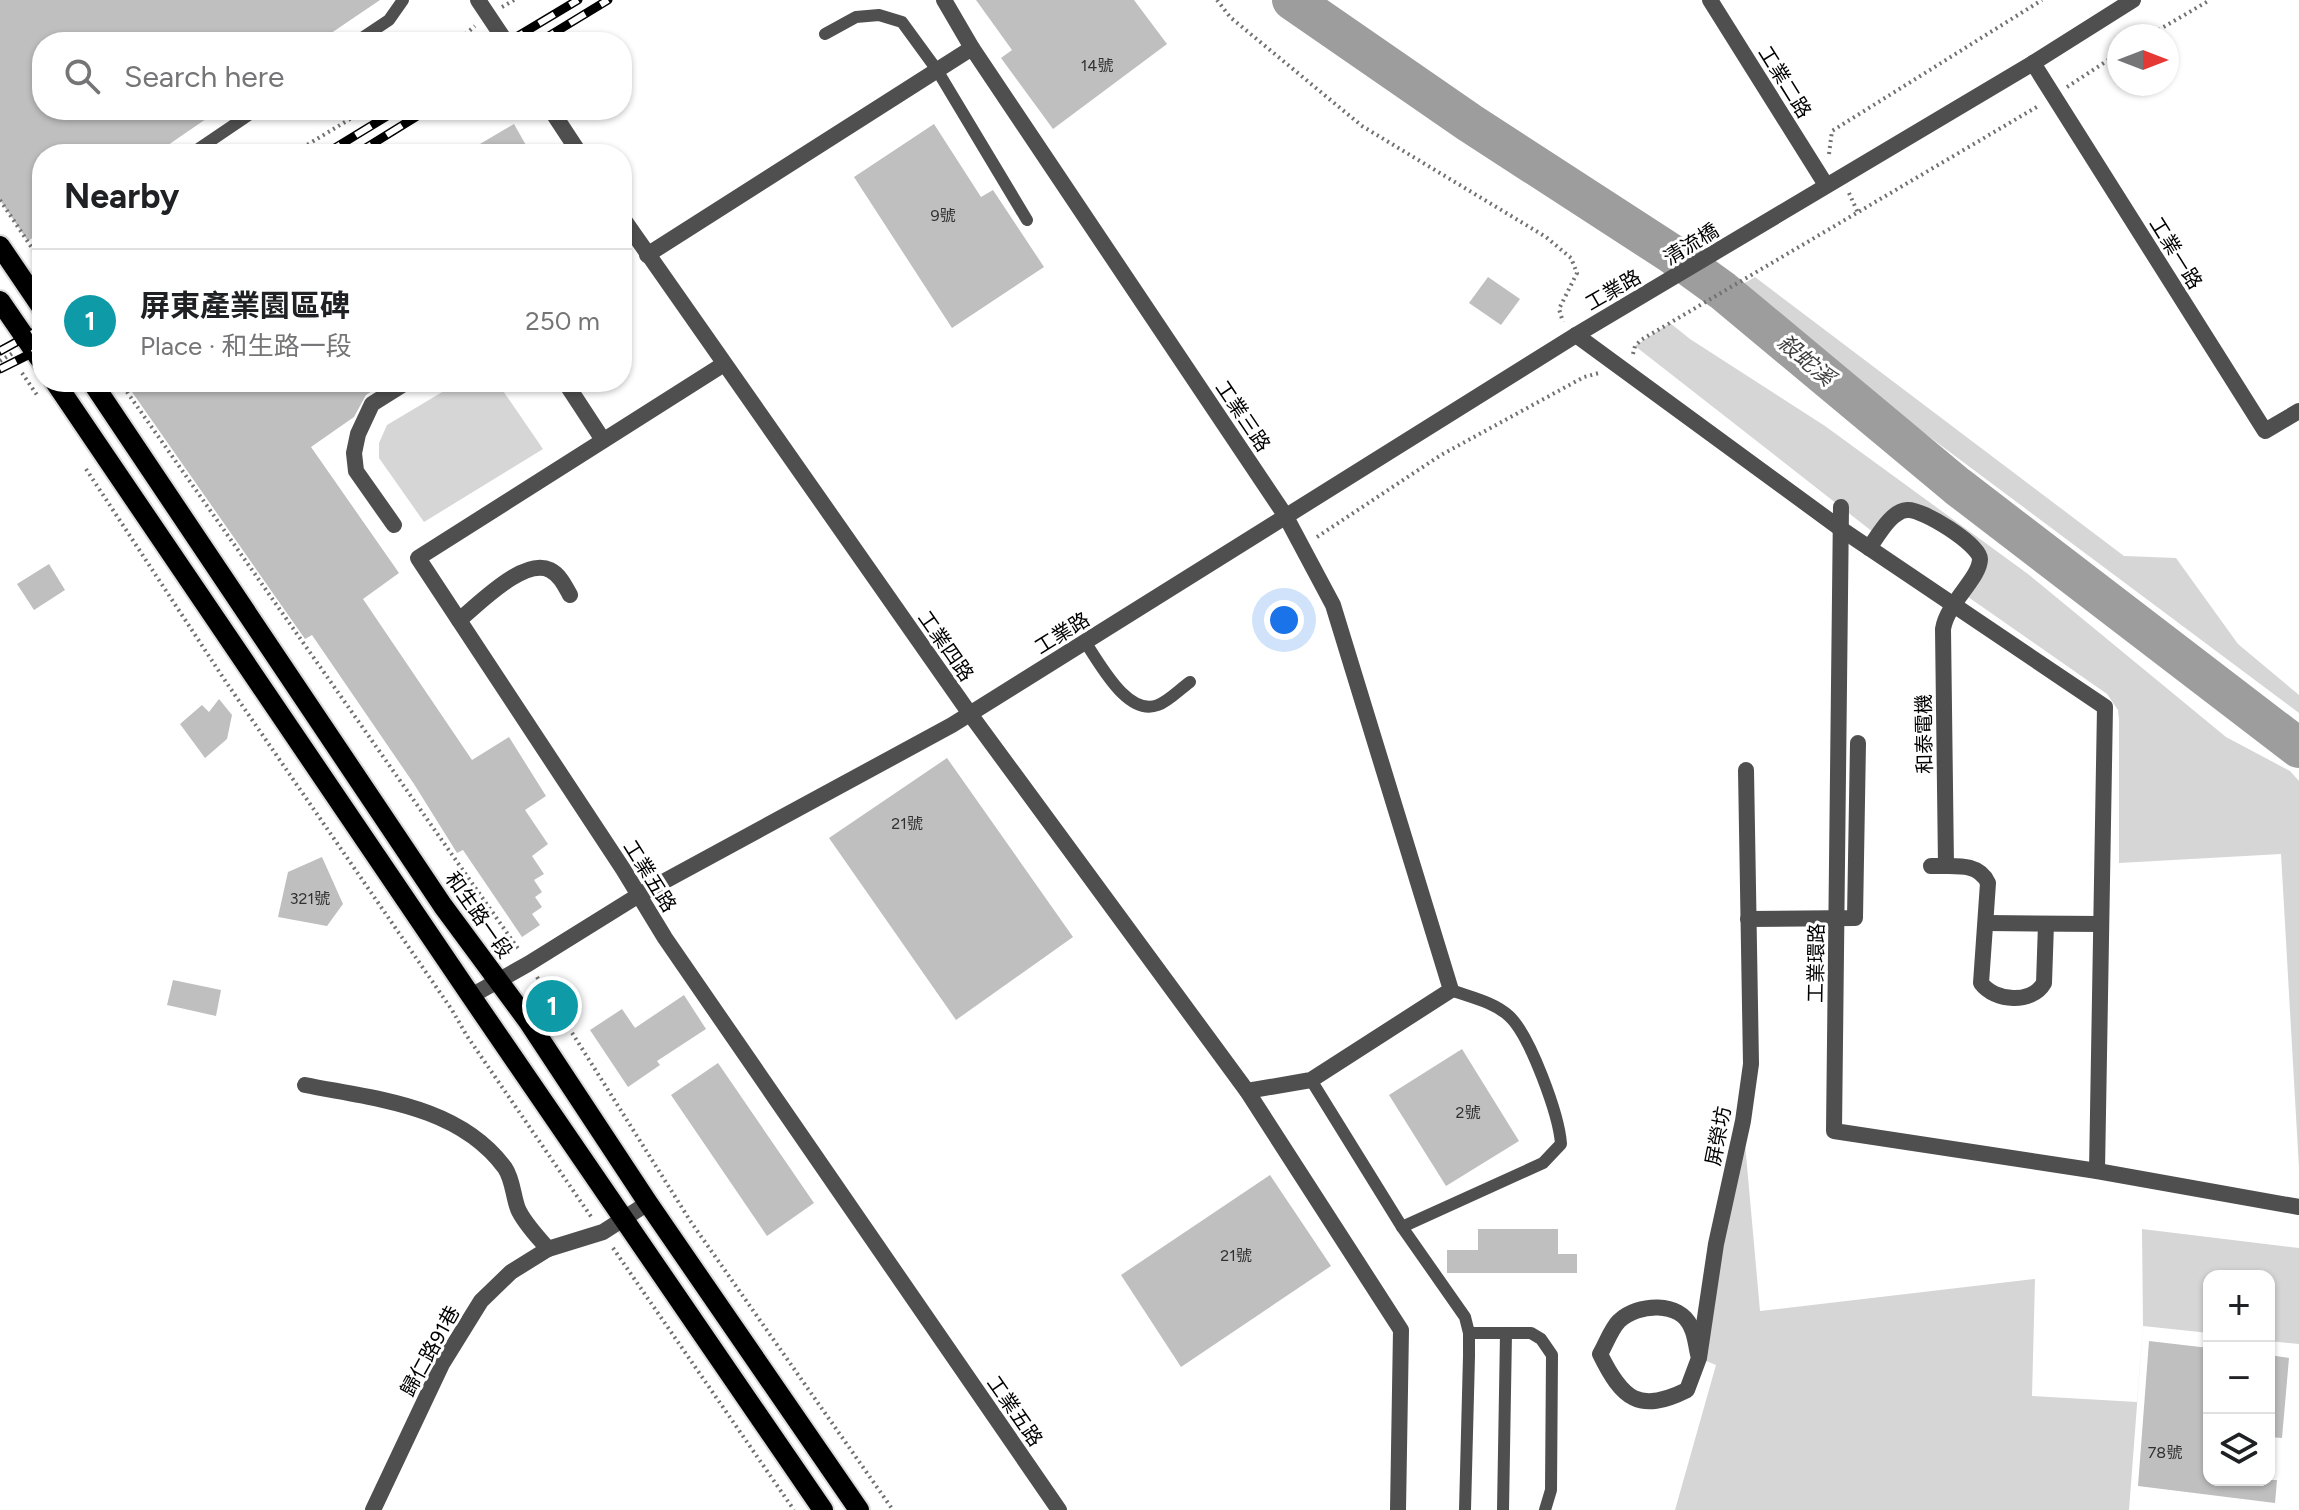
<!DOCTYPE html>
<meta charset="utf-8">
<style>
:root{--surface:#fff;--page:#f2f2f2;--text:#202124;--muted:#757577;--line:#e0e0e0;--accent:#ea580c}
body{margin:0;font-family:Figtree,"Noto Sans TC",sans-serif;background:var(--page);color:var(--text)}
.controls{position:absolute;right:24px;bottom:24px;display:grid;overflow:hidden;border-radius:16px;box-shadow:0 2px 6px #0004}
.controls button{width:72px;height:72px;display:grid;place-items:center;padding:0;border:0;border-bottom:2px solid var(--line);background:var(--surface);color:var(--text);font:40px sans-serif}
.compass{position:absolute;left:2107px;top:24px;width:72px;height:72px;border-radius:50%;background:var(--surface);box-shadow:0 2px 6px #0004;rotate:90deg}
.you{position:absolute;left:1284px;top:620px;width:28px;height:28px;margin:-20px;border:6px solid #fff;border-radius:50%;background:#1a73e8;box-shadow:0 0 0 12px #1a73e833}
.badge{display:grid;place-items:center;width:52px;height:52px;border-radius:50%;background:var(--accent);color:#fff;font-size:26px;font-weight:700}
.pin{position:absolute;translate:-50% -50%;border:4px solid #fff;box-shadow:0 2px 8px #0006}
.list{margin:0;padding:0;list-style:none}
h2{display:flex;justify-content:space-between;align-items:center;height:104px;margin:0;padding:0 32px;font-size:34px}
h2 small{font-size:26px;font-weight:400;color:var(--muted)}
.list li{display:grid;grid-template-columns:52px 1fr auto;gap:24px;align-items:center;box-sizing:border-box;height:144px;padding:0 32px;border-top:2px solid var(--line)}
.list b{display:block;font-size:30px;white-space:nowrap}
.list p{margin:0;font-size:26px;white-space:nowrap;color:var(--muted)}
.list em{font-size:26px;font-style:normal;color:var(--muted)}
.icon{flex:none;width:44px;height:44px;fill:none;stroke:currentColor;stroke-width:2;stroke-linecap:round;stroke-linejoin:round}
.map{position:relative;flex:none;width:2299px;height:1510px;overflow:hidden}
.search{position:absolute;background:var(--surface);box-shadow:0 2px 6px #0004;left:32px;top:32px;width:600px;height:88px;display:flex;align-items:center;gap:20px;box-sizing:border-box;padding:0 28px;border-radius:32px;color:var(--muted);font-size:30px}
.panel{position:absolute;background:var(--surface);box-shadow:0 2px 6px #0004;left:32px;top:144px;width:600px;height:248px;border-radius:32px}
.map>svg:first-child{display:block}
.green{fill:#d6d6d6}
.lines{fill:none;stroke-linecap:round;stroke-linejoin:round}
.river{stroke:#9d9d9d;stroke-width:40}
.building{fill:#bfbfbf}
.primary-casing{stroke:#dbdbdb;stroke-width:24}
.path{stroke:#717171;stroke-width:4;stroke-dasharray:2 4;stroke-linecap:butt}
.lane{stroke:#4f4f4f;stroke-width:12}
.street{stroke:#4f4f4f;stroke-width:16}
.primary{stroke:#000;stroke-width:20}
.rail-casing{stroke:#000;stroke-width:9}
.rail{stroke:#fff;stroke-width:6;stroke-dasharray:18;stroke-linecap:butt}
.labels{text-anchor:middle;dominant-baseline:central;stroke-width:6;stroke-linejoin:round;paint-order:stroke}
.number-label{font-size:16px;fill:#303030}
.street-label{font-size:20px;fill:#000;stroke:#fff}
.water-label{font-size:22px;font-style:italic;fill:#3e3e3e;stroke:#fff}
</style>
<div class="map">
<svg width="2299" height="1510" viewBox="0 0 2299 1510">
<rect width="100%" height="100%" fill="#fff"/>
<g class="green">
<polygon points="1755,277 2124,556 2176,558 2238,644 2299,695 2299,713 1733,290"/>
<polygon points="1670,323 1690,339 1825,426 2028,574 2226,737 2290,771 2299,781 2299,1168 2281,854 2119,863 2119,720 2118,710 2107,694 1961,592 1980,557 1909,509 1878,536 1635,346"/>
<polygon points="459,382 497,382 543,449 424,522 379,458 379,443 387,425"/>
<polygon points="1743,1121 1760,1311 2035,1279 2032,1396 2137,1402 2143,1325 2142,1229 2299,1248 2299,1344 2269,1341 2269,1276 2209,1276 2209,1333 2143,1326 2129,1510 1675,1510 1716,1365 1699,1358"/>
</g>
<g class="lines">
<polyline class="river" points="1292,0 1470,123 1672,254 1723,291 1957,486 2299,748"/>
</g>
<g class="building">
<polygon points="0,0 380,0 318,42 42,42 42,110 219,110 155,154 42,154 42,231 28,241 0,200"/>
<polygon points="976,0 1134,0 1167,44 1053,129 1001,58 1012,50"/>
<polygon points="514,124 531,154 463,154"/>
<polygon points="934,124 981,197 993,190 1044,267 952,328 854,177"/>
<polygon points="1488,277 1520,299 1501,325 1469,303"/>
<polygon points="125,382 386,382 366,395 354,417 311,447 399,573 363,599 472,760 509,737 546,796 525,810 548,844 532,856 544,874 534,880 542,892 535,897 542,907 532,914 540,925 522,937 463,850 457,853 414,784 312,635 305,639"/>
<polygon points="49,564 65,590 34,610 17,584"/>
<polygon points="219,699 232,715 227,739 205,758 180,724 202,705 209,712"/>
<polygon points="947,758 1073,937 956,1020 829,838"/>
<polygon points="322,857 343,904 327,926 278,917 288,872"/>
<polygon points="173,980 221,990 216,1016 167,1005"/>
<polygon points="684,995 706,1029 657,1061 660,1065 628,1087 590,1030 622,1009 635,1028"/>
<polygon points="1462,1049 1519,1141 1446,1186 1389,1095"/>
<polygon points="718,1063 814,1203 767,1236 671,1095"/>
<polygon points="1270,1175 1331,1266 1181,1367 1121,1275"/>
<polygon points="1478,1229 1558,1229 1558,1254 1577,1254 1577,1273 1447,1273 1447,1250 1478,1250"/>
<polygon points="2149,1341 2209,1348 2209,1480 2277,1480 2275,1503 2138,1486"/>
<polygon points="2269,1355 2289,1358 2282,1438 2269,1437"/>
</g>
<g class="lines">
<g class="primary-casing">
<g id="primary">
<polyline points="0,246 42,308"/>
<polyline points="0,301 42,362"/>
<polyline points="55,382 471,996 823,1510"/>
<polyline points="92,382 443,906 528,1021 648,1203 859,1510"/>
</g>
</g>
<g class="path">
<polyline points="1217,0 1230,17 1362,126 1546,237 1571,258 1577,273 1559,309 1563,322"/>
<polyline points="502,7 514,0"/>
<polyline points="2148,36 2210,0"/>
<polyline points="456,42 475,26"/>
<polyline points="2067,87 2119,53"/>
<polyline points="292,154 365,110"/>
<polyline points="1829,154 1832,131 2042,0"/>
<polyline points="1849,193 1858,213"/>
<polyline points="0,200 42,263"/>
<polyline points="1633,354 1635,346 1641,340 2040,105"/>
<polyline points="0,361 13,353"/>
<polyline points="22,373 37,395"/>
<polyline points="120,382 519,950"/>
<polyline points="86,469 226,682 452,1010 467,1036 592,1218"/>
<polyline points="1317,537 1441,455 1584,377 1599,373"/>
<polyline points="537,977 691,1222 893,1510"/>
<polyline points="613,1248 794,1510"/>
</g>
<g class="lane">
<polyline points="825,34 856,17 879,15 902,22 937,70 1027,220"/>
<polyline points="356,42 389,20 403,0"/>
<polyline points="191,154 256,110"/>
<path d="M 1085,642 C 1100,663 1127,717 1158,705 C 1169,701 1180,689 1190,682"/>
<polyline points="1311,1080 1402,1227 1465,1317 1469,1333 1469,1356 1465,1510"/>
<path d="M 1402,1227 L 1543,1163 L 1561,1144 C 1559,1115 1530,1035 1509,1016 C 1494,1002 1470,997 1451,990"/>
<polyline points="1469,1333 1531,1333 1541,1339 1552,1355 1551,1490 1545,1510"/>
<polyline points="1503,1510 1506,1333"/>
</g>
<g class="street">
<polyline points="478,0 506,42"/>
<polyline points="944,0 972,48"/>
<polyline points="1710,0 1826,185"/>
<polyline points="2033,63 2265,431 2299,411"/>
<polyline points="551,110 580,154"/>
<polyline points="622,217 970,714 1247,1091 1401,1330 1398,1510"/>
<polyline points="647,255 972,48 1285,515 1333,605 1451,990 1311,1080 1247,1091"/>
<polyline points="1576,335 1841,529 2105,707 2097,1171"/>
<polyline points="724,364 418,558 623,869 665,938 1059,1510"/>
<polyline points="565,382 603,440"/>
<polyline points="1841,507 1834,1131 2097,1171 2299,1207"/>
<polyline points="394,525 356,471 354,453 358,434 372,404 407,382"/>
<path d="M 1869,548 C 1878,536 1891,511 1907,510 C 1922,508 1980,545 1980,559 C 1980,578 1947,603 1943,629 L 1946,866"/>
<path d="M 459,620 C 479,604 524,557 550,570 C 560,575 565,586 570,595"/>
<path d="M 1931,866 C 1952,867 1978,861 1988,883 L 1981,983 C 1995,1002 2032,1004 2044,983 L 2046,924"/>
<polyline points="1748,919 1855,918 1858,743"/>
<polyline points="1987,923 2101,924"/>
<polyline points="471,996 528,964 639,895 952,725 1576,335 2033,63 2133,0"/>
<path d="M 305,1085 C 375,1099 459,1105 505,1168 C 513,1180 513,1196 518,1209 C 524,1223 538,1237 548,1249"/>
<path d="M 1699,1358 C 1696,1349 1696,1336 1691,1327 C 1680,1301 1638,1303 1619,1321 C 1611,1329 1606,1344 1600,1354 C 1622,1399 1639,1414 1687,1390 L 1699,1358 L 1716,1244 L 1743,1121 L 1751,1064 L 1746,770"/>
<polyline points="373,1510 442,1364 481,1301 511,1272 548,1249 603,1232 648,1203"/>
</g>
<use href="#primary" class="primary"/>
<g class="rail-casing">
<g id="rail">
<polyline points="508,42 578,0"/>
<polyline points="539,42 608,0"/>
<polyline points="325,154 397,110"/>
<polyline points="356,154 427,110"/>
<polyline points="0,351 42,328"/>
<polyline points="0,369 42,348"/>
</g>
</g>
<use href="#rail" class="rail"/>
</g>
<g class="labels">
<g class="number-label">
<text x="1097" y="65">14號</text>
<text x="943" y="215">9號</text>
<text x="907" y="823">21號</text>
<text x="310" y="898">321號</text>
<text x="1468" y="1112">2號</text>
<text x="1236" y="1255">21號</text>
<text x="2165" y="1452">78號</text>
</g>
<g class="street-label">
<text transform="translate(1785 82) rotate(58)">工業二路</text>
<text transform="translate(1691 244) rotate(-32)">清流橋</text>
<text transform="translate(2176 253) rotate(58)">工業一路</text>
<text transform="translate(1613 290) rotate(-30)">工業路</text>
<text transform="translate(1243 416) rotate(56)">工業三路</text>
<text transform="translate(1062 633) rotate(-32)">工業路</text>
<text transform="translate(946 646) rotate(55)">工業四路</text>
<text transform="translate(1924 734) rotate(-91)">和泰電機</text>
<text transform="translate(650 876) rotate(58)">工業五路</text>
<text transform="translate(479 915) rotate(55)">和生路一段</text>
<text transform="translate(1816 963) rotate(-89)">工業環路</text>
<text transform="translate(1718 1136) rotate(-79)">屏榮坊</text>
<text transform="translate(430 1351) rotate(-61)">歸仁路91巷</text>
<text transform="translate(1015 1411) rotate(55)">工業五路</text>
</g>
<g class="water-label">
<text transform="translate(1806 360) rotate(40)">殺蛇溪</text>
</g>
</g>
</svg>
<div class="controls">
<button>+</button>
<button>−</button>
<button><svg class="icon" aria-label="layers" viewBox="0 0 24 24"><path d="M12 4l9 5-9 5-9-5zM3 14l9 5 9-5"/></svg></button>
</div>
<svg class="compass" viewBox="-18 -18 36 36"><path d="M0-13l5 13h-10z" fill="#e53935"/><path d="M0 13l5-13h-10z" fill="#757577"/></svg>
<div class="you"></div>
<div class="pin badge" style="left:552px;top:1006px;background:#0f9aa8">1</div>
<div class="search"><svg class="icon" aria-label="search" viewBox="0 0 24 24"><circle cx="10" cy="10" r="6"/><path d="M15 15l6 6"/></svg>Search here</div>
<section class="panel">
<h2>Nearby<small></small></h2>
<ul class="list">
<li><span class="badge" style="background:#0f9aa8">1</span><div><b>屏東產業園區碑</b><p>Place · 和生路一段</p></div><em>250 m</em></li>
</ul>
</section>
</div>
